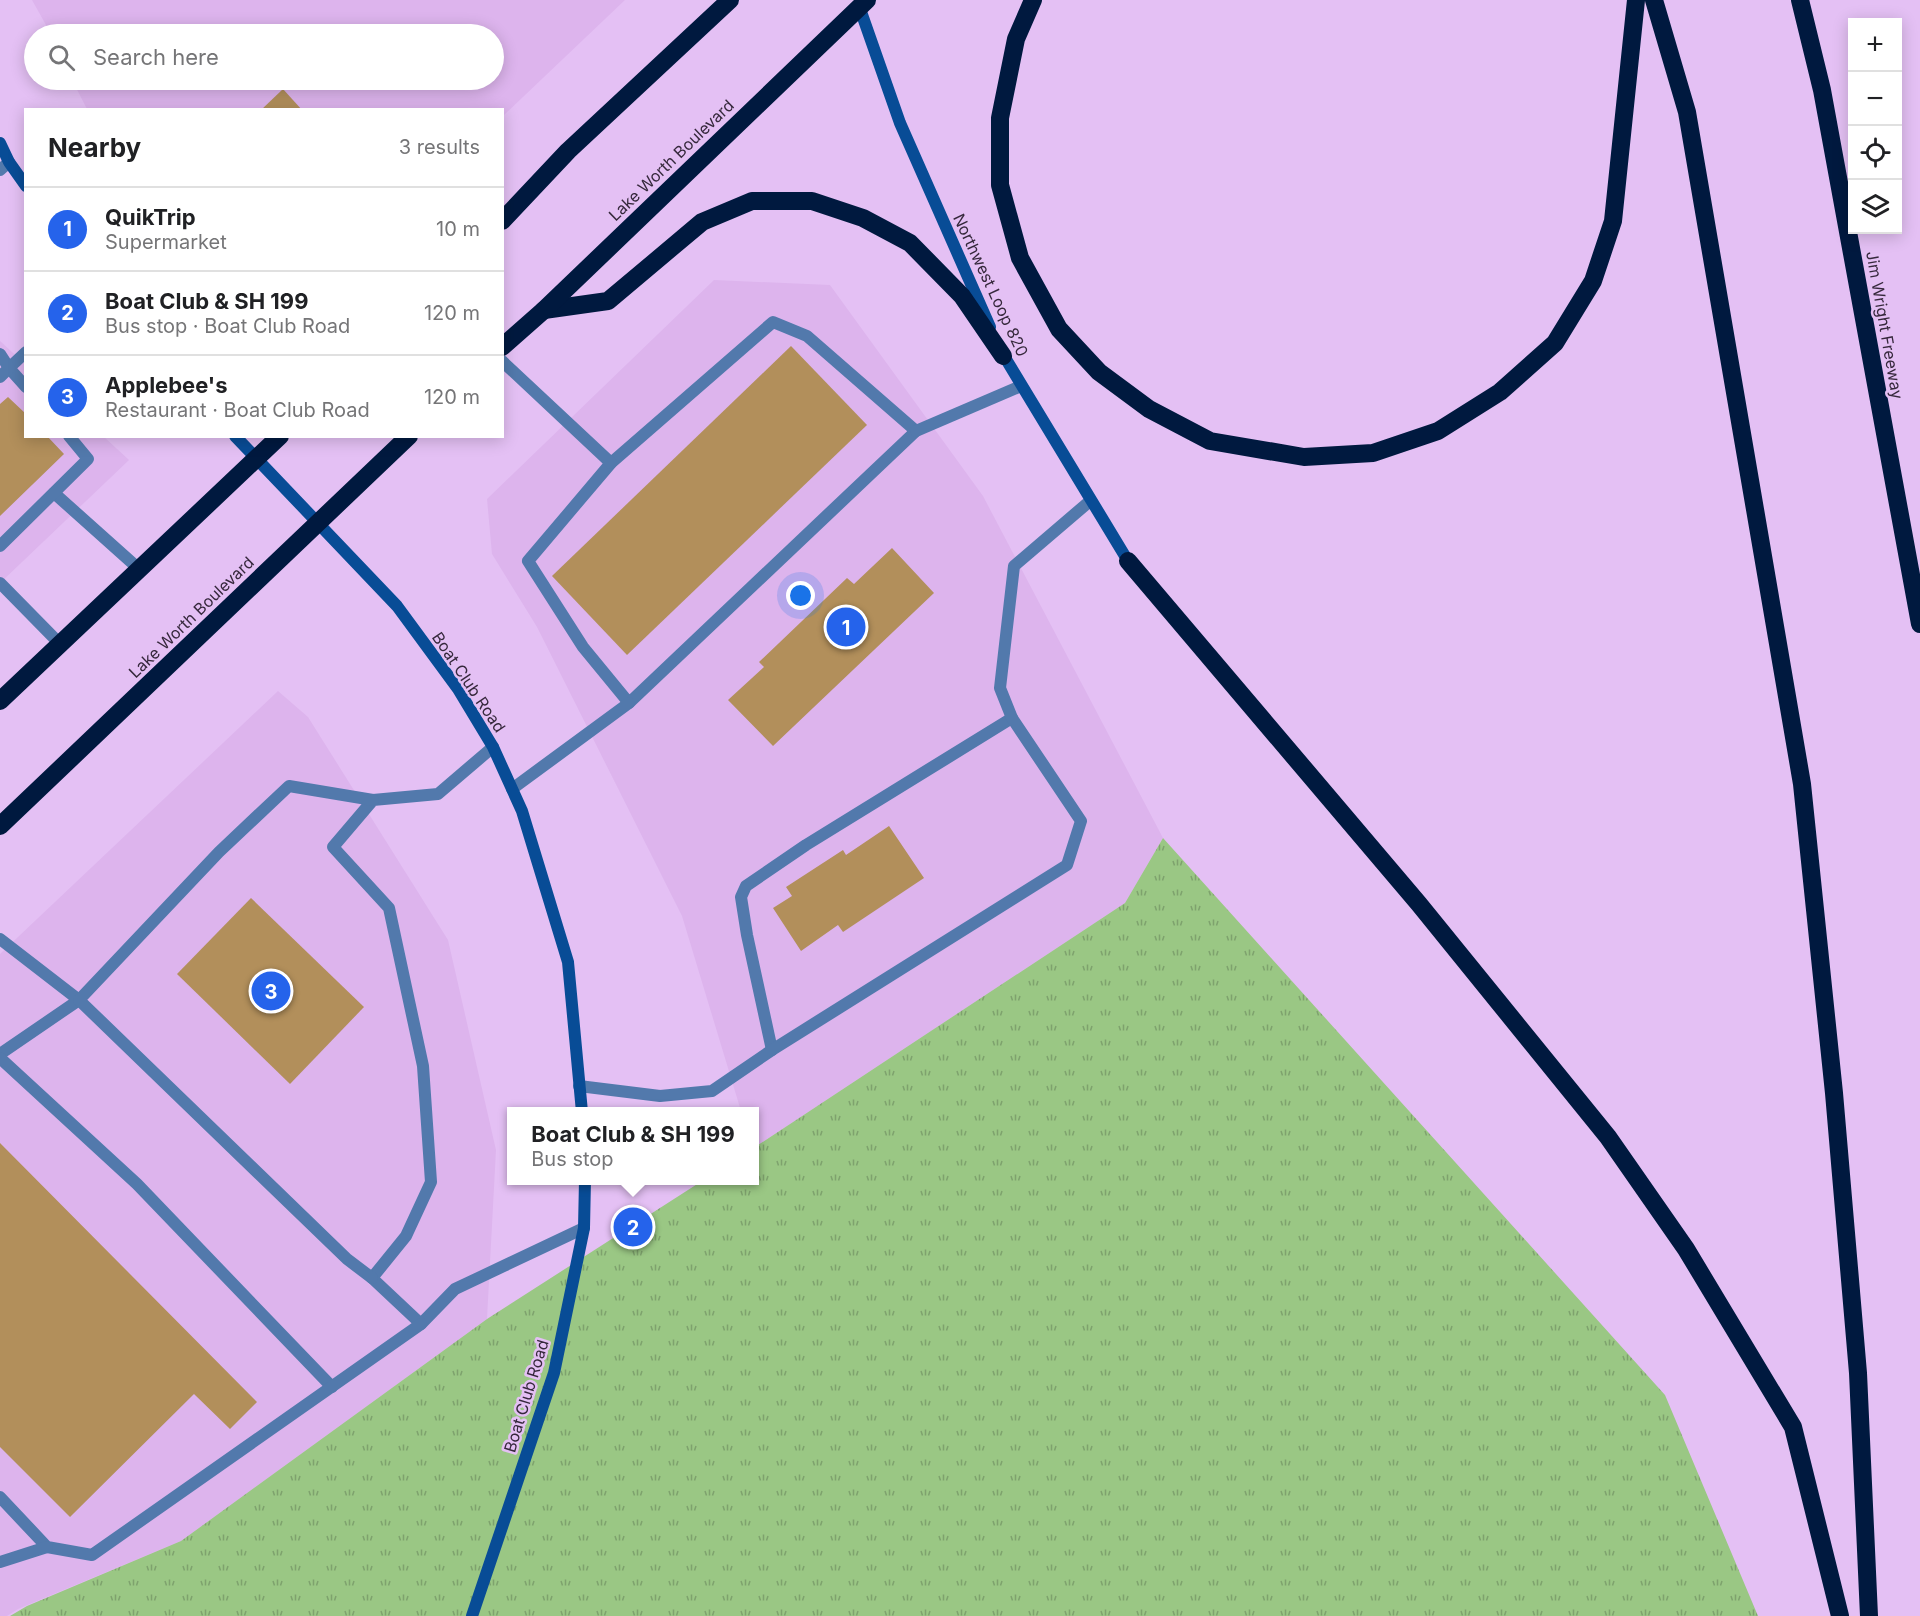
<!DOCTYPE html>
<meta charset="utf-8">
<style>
:root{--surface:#fff;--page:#f6f6f6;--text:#202124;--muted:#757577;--line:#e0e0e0;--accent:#2563eb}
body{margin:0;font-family:Inter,sans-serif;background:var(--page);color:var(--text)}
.controls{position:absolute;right:18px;top:18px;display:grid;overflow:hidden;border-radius:0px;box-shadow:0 3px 15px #0003}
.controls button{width:54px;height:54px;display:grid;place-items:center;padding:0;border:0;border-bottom:2px solid var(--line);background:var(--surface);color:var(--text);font:30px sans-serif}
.you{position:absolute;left:801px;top:596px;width:21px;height:21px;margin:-15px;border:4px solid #fff;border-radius:50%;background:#1a73e8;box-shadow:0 0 0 9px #1a73e833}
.badge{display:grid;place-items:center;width:39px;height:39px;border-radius:50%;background:var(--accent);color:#fff;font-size:20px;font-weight:700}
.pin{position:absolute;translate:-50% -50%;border:3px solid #fff;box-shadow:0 2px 6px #0006}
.popup{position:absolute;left:507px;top:1107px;width:252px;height:78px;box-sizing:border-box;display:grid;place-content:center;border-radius:0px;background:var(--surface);filter:drop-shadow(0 2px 4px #0005);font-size:20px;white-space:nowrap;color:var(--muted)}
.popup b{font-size:22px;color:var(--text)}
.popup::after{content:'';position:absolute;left:50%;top:100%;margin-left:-12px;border:12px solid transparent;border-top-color:var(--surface)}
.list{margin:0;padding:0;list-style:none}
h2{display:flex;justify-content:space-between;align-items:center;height:78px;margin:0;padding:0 24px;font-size:26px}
h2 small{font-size:20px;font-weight:400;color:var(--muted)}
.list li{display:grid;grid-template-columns:39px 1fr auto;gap:18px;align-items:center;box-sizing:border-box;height:84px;padding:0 24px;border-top:2px solid var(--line)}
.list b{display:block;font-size:22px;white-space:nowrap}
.list p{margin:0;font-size:20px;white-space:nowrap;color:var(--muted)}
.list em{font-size:20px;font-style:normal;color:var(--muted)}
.icon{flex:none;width:33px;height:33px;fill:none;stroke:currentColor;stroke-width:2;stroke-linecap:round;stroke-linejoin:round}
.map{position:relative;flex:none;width:1920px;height:1616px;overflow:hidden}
.search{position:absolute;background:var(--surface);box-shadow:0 3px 15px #0003;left:24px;top:24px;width:480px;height:66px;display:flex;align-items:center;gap:15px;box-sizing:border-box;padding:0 21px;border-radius:33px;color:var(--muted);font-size:22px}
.panel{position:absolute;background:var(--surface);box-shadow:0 3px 15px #0003;left:24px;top:108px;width:480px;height:330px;border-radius:0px}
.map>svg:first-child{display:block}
.built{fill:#ddb4ed}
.grass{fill:url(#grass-tufts)}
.building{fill:#b28f5b}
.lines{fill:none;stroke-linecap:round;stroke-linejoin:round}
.lane{stroke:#5279ac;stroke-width:12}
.secondary{stroke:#084c96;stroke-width:12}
.highway{stroke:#00193f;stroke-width:18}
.labels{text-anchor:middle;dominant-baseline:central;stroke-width:5;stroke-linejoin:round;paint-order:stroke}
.street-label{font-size:16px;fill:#36283c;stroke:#e4c0f4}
</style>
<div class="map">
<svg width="1920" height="1616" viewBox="0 0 1920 1616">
<defs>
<pattern id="grass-tufts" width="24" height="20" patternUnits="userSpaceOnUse" patternTransform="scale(1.5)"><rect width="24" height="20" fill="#9ac784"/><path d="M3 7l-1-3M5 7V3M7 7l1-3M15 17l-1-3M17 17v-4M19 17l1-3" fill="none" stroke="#7ea26d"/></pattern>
</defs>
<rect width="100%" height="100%" fill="#e4c0f4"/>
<g class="built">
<polygon points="32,0 625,0 503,116 502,110 87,109 72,80 494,80 494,34 51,34"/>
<polygon points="714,280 830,285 983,496 1163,838 1125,903 755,1147 754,1112 741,1111 682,916 537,627 492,554 487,499"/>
<polygon points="0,341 25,364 26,436 104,437 129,460 0,583"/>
<polygon points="278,691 308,717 448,940 496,1150 487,1319 181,1541 18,1609 7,1616 0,1616 0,954"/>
</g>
<polygon class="grass" points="1163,838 1665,1395 1758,1616 10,1616 27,1606 181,1541 487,1319 702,1181 754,1180 755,1147 1125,903"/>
<g class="building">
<polygon points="283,89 302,110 261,110"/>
<polygon points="791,346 867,425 627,655 552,576"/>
<polygon points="8,397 26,414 26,436 47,436 64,454 0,516 0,404"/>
<polygon points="892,548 934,593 773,746 728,700 764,667 759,662 847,578 854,584"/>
<polygon points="889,826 924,878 843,932 838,925 801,951 773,908 792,896 786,887 843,850 846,855"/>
<polygon points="251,898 364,1007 290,1084 177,974"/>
<polygon points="0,1143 257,1402 230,1429 194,1394 70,1517 0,1447"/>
</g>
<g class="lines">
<g class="lane">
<polyline points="0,170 9,162"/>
<polygon points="773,322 807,336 916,431 629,703 583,647 528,561 611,463"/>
<polyline points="26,352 9,368 26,387"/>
<polyline points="0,354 9,368 0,377"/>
<polyline points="502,361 611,463"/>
<polyline points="916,431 1021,386"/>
<polyline points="54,493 139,569"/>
<polyline points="0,546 88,459 69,436"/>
<polyline points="0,583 60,644"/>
<polyline points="493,747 438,794 373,800 333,847 389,908 423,1066 431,1182 406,1236 372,1278 421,1324 455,1289 584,1228"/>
<polyline points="512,789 629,703"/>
<polyline points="0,939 79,1000 0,1054"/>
<polyline points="772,1050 747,935 741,897 746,886 806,845 1012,718"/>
<polyline points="0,1058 137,1184 332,1387"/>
<polyline points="579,1086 660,1096 712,1091 772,1050 1067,865 1081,821 1012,718 1000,688 1014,566 1090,501"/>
<polyline points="372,1278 347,1259 79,1000 219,852 289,786 373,800"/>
<polyline points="0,1497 47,1547 92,1555 421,1324"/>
<polyline points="0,1562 47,1547"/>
</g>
<g class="secondary">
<polyline points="859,6 900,123 990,327"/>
<polyline points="0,143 9,162 26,186"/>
<polyline points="1001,351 1128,561"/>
<polyline points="235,436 397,606 458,689 493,747 522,811 568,962 582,1112"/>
<polyline points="472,1616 554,1373 584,1228 585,1180"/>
</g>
<g class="highway">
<polyline points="1033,0 1016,39 1000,118 1000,185 1020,258 1059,329 1099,372 1149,409 1210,441 1304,457 1373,453 1438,431 1500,392 1555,343 1593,281 1613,221 1636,0"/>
<polyline points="1654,0 1687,112 1802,784 1834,1093 1858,1373 1869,1616"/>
<polyline points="1800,0 1822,90 1920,624"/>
<polyline points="502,221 568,151 730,0"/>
<polyline points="544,310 608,301 702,222 752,201 812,201 863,218 910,243 962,296 1003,356"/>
<polyline points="502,347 544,310 867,0"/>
<polyline points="1128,561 1419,904 1608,1137 1686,1249 1793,1427 1840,1616"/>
<polyline points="0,701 280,436"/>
<polyline points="0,826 409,436"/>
</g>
</g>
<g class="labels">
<g class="street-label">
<text transform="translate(671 160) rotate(-44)">Lake Worth Boulevard</text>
<text transform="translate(991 285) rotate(65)">Northwest Loop 820</text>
<text transform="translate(1885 325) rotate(80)">Jim Wright Freeway</text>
<text transform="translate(191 617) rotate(-44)">Lake Worth Boulevard</text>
<text transform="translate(469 682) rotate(56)">Boat Club Road</text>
<text transform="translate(526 1396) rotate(-73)">Boat Club Road</text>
</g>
</g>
</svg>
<div class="controls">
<button>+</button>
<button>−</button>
<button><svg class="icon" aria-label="locate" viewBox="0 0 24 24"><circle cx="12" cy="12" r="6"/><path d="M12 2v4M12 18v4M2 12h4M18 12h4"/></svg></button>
<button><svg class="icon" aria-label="layers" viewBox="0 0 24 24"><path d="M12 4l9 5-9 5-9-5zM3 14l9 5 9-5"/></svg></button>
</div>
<div class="you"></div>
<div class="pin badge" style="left:846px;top:627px">1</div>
<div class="pin badge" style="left:633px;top:1227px">2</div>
<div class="popup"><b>Boat Club &amp; SH 199</b>Bus stop</div>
<div class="pin badge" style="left:271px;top:991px">3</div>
<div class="search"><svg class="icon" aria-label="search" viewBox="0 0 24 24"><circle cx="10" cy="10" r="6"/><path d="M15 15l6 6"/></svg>Search here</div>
<section class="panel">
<h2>Nearby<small>3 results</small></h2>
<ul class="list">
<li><span class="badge">1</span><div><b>QuikTrip</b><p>Supermarket</p></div><em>10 m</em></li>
<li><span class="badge">2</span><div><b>Boat Club &amp; SH 199</b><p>Bus stop · Boat Club Road</p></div><em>120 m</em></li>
<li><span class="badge">3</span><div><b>Applebee's</b><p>Restaurant · Boat Club Road</p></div><em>120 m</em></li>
</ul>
</section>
</div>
